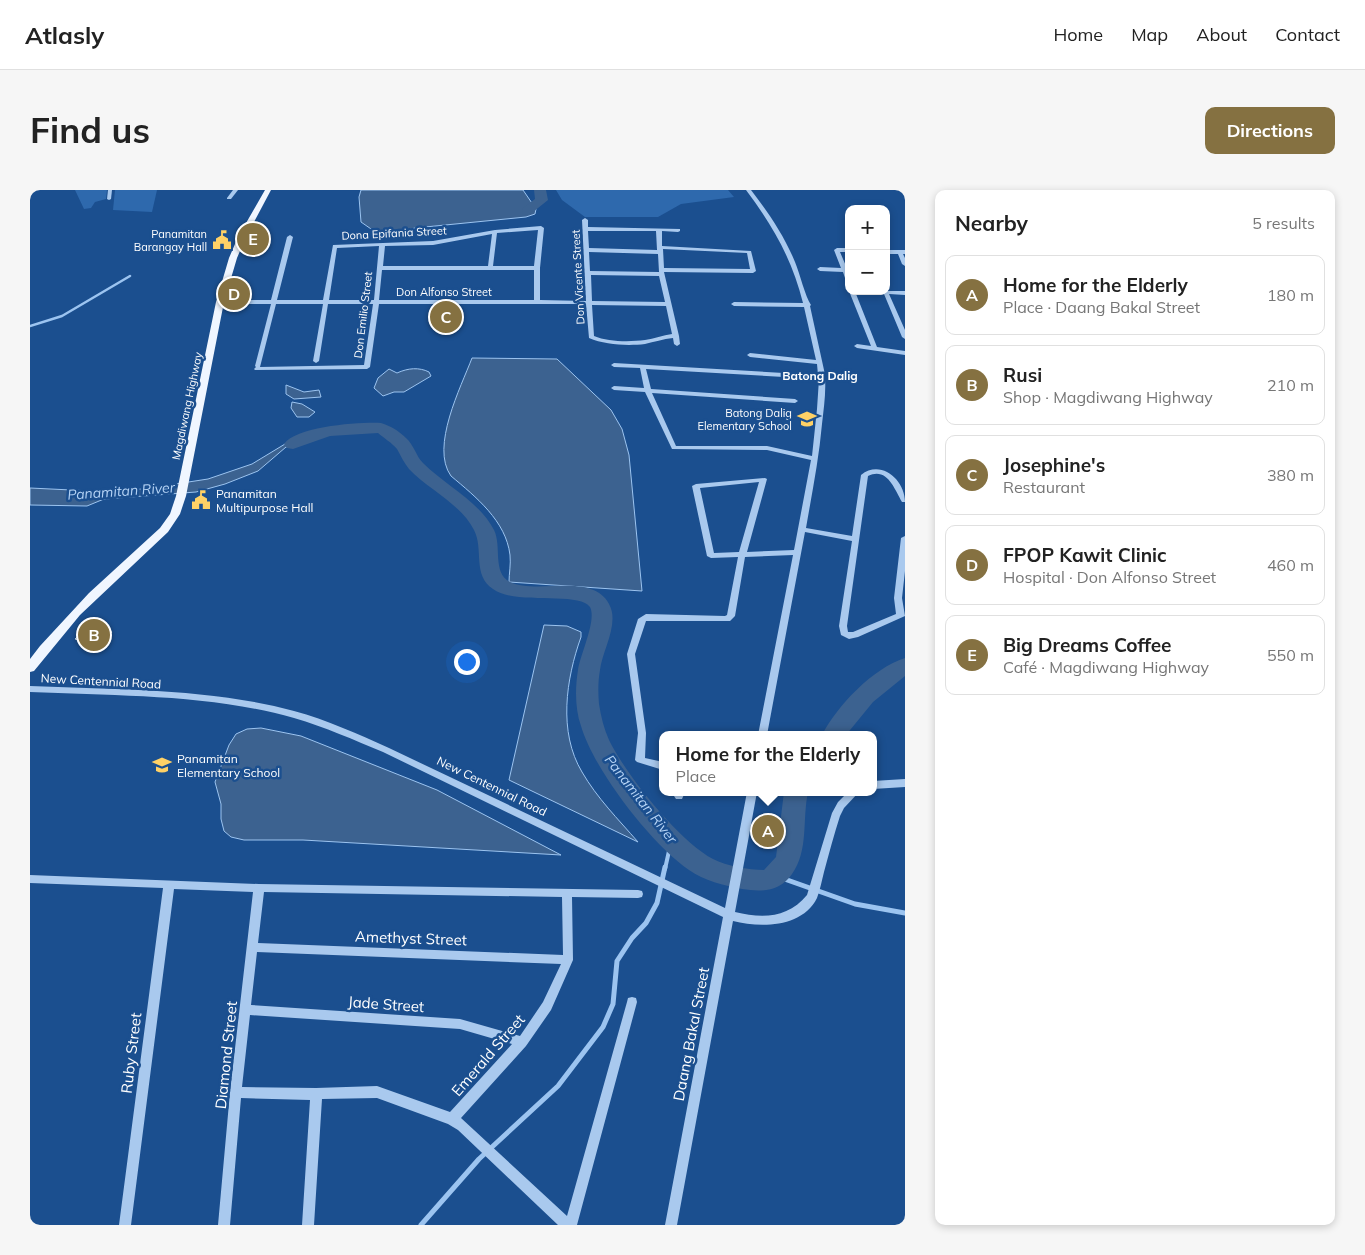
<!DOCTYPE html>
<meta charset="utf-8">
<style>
:root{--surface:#fff;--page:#f6f6f6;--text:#222;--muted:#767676;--line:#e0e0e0;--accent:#857141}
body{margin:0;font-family:Mulish,sans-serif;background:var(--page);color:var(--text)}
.controls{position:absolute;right:15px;top:15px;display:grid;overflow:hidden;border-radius:10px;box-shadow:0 2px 8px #0003}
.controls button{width:45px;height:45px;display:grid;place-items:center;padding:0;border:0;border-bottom:1px solid var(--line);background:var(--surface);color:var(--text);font:25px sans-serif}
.you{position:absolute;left:436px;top:471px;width:18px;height:18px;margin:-12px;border:4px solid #fff;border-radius:50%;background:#1a73e8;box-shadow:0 0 0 8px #1a73e833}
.badge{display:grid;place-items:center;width:32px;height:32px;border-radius:50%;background:var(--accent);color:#fff;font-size:16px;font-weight:700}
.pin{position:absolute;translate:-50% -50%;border:2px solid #fff;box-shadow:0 1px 5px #0006}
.popup{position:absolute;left:629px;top:541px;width:218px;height:65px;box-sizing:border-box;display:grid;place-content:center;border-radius:10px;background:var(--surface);filter:drop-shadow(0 1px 4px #0005);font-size:16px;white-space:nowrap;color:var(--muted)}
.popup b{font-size:19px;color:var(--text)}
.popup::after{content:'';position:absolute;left:50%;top:100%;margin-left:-10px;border:10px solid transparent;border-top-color:var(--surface)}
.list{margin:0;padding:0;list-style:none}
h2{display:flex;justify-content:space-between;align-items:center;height:65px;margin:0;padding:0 20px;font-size:21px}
h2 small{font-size:16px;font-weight:400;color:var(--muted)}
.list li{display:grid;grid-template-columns:32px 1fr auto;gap:15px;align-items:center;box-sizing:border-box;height:80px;margin:0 10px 10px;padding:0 10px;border:1px solid var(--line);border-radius:10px}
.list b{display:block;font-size:19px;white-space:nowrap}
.list p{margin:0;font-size:16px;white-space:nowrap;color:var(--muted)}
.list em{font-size:16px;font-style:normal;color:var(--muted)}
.map{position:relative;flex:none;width:875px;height:1035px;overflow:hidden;border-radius:10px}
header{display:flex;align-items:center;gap:30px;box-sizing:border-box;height:70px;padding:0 25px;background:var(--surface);border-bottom:1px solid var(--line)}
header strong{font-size:24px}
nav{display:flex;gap:28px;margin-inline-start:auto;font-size:18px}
.intro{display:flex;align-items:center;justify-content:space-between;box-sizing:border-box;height:120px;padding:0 30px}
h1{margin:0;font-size:35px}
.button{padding:12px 22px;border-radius:10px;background:var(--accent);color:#fff;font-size:18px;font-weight:700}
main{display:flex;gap:30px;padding:0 30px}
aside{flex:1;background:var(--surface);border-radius:10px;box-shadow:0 2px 8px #0003}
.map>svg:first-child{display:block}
.green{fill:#2e69ad}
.water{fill:#3c6290;stroke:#9cc4f0}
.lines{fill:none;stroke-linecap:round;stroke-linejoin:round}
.stream-far2{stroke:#9cc4f0;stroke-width:2.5}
.stream-far1{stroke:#9cc4f0;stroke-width:4}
.stream{stroke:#9cc4f0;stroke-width:5}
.river{fill:#3c6290;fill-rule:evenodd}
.building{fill:#4478b7;stroke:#cfe3fa}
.minor{fill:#a9c9ee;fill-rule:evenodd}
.major{fill:#f0f6ff;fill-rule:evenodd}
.labels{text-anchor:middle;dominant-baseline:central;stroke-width:5;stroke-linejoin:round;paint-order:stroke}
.far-street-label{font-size:11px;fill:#fff;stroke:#1b4f8f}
.far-poi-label{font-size:11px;fill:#fff;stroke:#1b4f8f;text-anchor:end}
.far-quarter-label{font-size:12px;font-weight:bold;fill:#fff;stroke:#1b4f8f}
.poi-label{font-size:12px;fill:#fff;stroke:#1b4f8f;text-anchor:start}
.street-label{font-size:12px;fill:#fff;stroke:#1b4f8f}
.water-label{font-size:14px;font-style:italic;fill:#b5d3f5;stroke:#1b4f8f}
.near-street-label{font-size:15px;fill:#fff;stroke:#1b4f8f}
</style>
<header>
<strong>Atlasly</strong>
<nav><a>Home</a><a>Map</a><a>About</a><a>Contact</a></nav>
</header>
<div class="intro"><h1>Find us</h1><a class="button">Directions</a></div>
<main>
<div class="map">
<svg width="875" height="1035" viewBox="0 0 875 1035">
<rect width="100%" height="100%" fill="#1b4f8f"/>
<g class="green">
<polygon points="45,0 77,0 76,9 65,12 61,18 54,19"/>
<polygon points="85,0 127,0 122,22 83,20"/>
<polygon points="526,0 698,0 704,7 651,14 628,27 555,27 532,10"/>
</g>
<g class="water">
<polygon points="331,0 493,0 506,19 505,24 496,27 385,38 365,43 344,41 331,32 329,7"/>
<path d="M 442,168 L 527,169 L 581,220 L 592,239 L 599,265 L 612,401 L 479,392 C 479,384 481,374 480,365 C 476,331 446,307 421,286 C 400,257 431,197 442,168 Z"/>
<path d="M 359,179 L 367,183 C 378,178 389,177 399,182 L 401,186 L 374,202 L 364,202 L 353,206 L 344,198 L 348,188 Z"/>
<polygon points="256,195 274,202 289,200 291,207 264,209 256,204"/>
<polygon points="262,212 272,214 285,222 279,227 267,227 261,218"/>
<polygon points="293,243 256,257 228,281 195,294 166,302 74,309 57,316 0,315 0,298 62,301 113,299 178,289 222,274 255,254"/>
<path d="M 514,435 L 537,436 L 551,442 L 551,447 C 536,489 528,542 552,582 C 567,608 588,629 608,652 L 479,590 Z"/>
<polygon points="231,538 271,546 407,600 531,665 273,650 214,650 201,647 194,641 191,629 191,614 185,592 199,555 206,544 217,539"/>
</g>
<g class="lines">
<polyline class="stream-far2" points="0,136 32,126 100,86"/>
<polyline class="stream-far1" points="635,679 641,652"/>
<g class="stream">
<polyline points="746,686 825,714 875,723"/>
<polyline points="391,1035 449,969 528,896 573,837 583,814 587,771 602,748 616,733 627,713 635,677"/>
</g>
<g class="river">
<polygon points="504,0 516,0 518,10 503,22 493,22 492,19 505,9"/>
<path d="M 351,233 C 361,236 369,241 376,248 C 384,255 386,266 393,273 C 416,296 449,311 464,340 C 472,356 462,383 480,392 C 507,405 562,382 579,414 C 590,433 572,461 570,480 C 568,491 568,503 569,514 C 571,527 574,539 579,550 C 596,585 649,651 683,669 C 697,676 718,680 734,680 L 746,667 L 754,602 L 778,602 C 772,630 779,660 762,684 C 750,702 731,702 712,699 C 694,695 674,691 659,680 C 621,654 564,580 551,536 C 545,519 545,498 548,480 C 550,465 567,430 560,417 C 549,401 485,416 463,399 C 442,385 454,359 444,340 C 431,314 399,300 379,279 C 374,273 371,266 367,259 C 362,253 354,248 348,243 L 300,246 L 263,259 L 257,258 L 254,254 C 267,236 330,232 351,233 Z"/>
<path d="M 875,468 L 875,486 L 843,512 L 816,545 L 792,545 C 807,516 843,478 875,468 Z"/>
</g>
</g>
<g class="building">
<polygon points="59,435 82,442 69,456 45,449"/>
<polygon points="733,625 747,629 743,656 727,653"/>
</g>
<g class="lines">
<g class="minor">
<polygon points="78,0 82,0 81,9 79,10 77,9"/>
<polygon points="203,0 208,0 201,9 197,9 197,8"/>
<path d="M 716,0 L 721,0 C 738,22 754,45 765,72 C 770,84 775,106 781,115 L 780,116 L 794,180 C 797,197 794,216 792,234 C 789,269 782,303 776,338 L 822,346 L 831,285 C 851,269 875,290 875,312 L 872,312 C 864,298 857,277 838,286 L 817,436 L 818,442 L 823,442 L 866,424 L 864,408 L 871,348 L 875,346 L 875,381 L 872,408 L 875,426 L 828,447 L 819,449 L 811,445 L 809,436 L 822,351 L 775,342 L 737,545 L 728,545 L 763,365 L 715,367 L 705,426 L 700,431 L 616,431 L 605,464 L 616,543 L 615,568 L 633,572 L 633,580 L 607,572 L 605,570 L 608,543 L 597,464 L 608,429 L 616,424 L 695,426 L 697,425 L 708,367 L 681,368 L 677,366 L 662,296 L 666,294 L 735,288 L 737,289 L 717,362 L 764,360 L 781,270 L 737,260 L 642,259 L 615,202 L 584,200 L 581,198 L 584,196 L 614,198 L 610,178 L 584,177 L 581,175 L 584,173 L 788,185 L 787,174 L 720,167 L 717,165 L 720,163 L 786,170 L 774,117 L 704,116 L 701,114 L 704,112 L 773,113 C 762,69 743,36 716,0 ZM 616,179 L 789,189 L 787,219 L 782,266 L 737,256 L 646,256 L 622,203 L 765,213 L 768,211 L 765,209 L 621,199 ZM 729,292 L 709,362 L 684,363 L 670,298 Z"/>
<path d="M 555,28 L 558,30 L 558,37 L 650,39 L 650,41 L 648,42 L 632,41 L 632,56 L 721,61 L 726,81 L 723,83 L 634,82 L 649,146 L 650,154 L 647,156 L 644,154 L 643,148 C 633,149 624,152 615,154 C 598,156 575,155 559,148 L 556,114 L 349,114 L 340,177 L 337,179 L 225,180 L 224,179 L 226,177 L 225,176 L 241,114 L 190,114 L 187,112 L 190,110 L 241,110 L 257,47 L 260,45 L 263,47 L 247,110 L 293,110 L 303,55 L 403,51 L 465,40 L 511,36 L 514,38 L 510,78 L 510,110 L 556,111 L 552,30 ZM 508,40 L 504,76 L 463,76 L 467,43 ZM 558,41 L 626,41 L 627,60 L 559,58 ZM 462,44 L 458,76 L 353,76 L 355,56 L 403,55 ZM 349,56 L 344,110 L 299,110 L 307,58 ZM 633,59 L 717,63 L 720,79 L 634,78 ZM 559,62 L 628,64 L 629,82 L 560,81 ZM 352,80 L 504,80 L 504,110 L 349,110 ZM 561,85 L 629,86 L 635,112 L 562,111 ZM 246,114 L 293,114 L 283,171 L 286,173 L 289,171 L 298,114 L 343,114 L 334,175 L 230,177 ZM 562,115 L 636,116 L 642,144 C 633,145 624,149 615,150 C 600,152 578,152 564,146 Z"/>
<polygon points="807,58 819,58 819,62 810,62 819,83 819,93 816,91 813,82 790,81 787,79 790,77 811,78 804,60"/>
<polygon points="856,60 875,60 875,64 873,64 875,68 875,76 872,74 868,64 856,64"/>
<polygon points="856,100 858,101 875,101 875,105 859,104 875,140 875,149 872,147 854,104 826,104 847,157 875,161 875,165 827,158 824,156 827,154 841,156 819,101 856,101"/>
<path d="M 0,496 C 87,500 179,498 264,521 C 297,530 328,544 359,558 L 695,718 L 717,602 L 727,602 L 705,722 C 733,729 758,728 777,705 L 802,623 L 808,612 L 818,602 L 829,602 L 814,618 L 810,626 C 804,645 799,663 794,682 C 792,690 790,700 787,708 C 772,738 730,738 703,731 L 647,1035 L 635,1035 L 693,727 L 353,562 C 324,550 295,537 264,528 C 179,504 88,506 0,502 Z"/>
<polygon points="875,589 875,597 843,599 843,591"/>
<polygon points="645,602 655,602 652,609 646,609 644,606"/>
<path d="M 0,685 L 229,694 L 608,700 L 612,701 L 613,704 L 612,707 L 608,708 L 542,707 L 543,770 L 521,820 L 496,856 L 431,928 L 537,1026 L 597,812 L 598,808 L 602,807 L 606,808 L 607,812 L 547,1035 L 528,1035 L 428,940 L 418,934 L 347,908 L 292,909 L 284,1035 L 272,1035 L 280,910 L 211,908 L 200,1035 L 188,1035 L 200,902 L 223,702 L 144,699 L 101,1035 L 89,1035 L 133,698 L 0,693 ZM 234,702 L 532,707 L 533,765 L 228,753 ZM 227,762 L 531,774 L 513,812 L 490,846 L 430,829 L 221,815 ZM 220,825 L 430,839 L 482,854 L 420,922 L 347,896 L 286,898 L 212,897 Z"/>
</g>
<polygon class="major" points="235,0 241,0 216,47 207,68 194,112 156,306 150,324 138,342 50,425 4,481 0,482 0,469 10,456 59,403 130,338 140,324 146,306 186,112 199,68 208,47"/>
</g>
<defs>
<g id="civic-bare" transform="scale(1.5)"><path d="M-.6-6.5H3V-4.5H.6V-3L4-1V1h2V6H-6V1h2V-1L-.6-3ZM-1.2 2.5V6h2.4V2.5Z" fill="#ffd166" stroke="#1b4f8f" stroke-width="2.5" paint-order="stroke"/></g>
<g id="school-bare" transform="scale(1.5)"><path d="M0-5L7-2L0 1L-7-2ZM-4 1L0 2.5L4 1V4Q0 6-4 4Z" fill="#ffd166" stroke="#1b4f8f" stroke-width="2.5" paint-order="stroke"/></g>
</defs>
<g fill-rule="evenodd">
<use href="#civic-bare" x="192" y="50"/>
<use href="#school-bare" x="777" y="229"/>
<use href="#civic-bare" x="171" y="310"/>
<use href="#school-bare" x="132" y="575"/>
</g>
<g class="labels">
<g class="far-street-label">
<text transform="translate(364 43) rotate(-3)">Dona Epifania Street</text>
<text transform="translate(548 87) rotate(-93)">Don Vicente Street</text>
<text x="414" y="102">Don Alfonso Street</text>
<text transform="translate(333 125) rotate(-83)">Don Emilio Street</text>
<text transform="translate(157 216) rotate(-78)">Magdiwang Highway</text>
</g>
<g class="far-poi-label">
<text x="177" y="44">Panamitan<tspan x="177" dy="13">Barangay Hall</tspan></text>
<text x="762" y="223">Batong Dalig<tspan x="762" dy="13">Elementary School</tspan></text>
</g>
<g class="far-quarter-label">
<text x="790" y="185">Batong Dalig</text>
</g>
<g class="poi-label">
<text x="186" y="303">Panamitan<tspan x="186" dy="14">Multipurpose Hall</tspan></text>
<text x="147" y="568">Panamitan<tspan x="147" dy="14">Elementary School</tspan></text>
</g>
<g class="street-label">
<text transform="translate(71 491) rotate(3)">New Centennial Road</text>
<text transform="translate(462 596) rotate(26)">New Centennial Road</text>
</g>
<g class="water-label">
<text transform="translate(91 301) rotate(-4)">Panamitan River</text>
<text transform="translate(611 609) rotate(52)">Panamitan River</text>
</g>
<g class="near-street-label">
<text transform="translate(381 748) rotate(2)">Amethyst Street</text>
<text transform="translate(356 814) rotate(4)">Jade Street</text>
<text transform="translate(661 844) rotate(-79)">Daang Bakal Street</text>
<text transform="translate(101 863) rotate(-83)">Ruby Street</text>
<text transform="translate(196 865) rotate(-84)">Diamond Street</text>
<text transform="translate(458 865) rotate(-49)">Emerald Street</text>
</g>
</g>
</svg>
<div class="controls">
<button>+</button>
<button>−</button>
</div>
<div class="you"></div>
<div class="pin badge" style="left:738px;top:641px">A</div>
<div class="popup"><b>Home for the Elderly</b>Place</div>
<div class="pin badge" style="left:64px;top:445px">B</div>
<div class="pin badge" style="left:416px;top:127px">C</div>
<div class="pin badge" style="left:204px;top:104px">D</div>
<div class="pin badge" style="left:223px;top:49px">E</div>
</div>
<aside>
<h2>Nearby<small>5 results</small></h2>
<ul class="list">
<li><span class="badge">A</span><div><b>Home for the Elderly</b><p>Place · Daang Bakal Street</p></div><em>180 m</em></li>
<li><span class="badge">B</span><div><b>Rusi</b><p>Shop · Magdiwang Highway</p></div><em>210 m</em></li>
<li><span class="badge">C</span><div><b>Josephine's</b><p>Restaurant</p></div><em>380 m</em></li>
<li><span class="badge">D</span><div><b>FPOP Kawit Clinic</b><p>Hospital · Don Alfonso Street</p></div><em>460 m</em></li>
<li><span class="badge">E</span><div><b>Big Dreams Coffee</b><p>Café · Magdiwang Highway</p></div><em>550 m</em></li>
</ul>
</aside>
</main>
